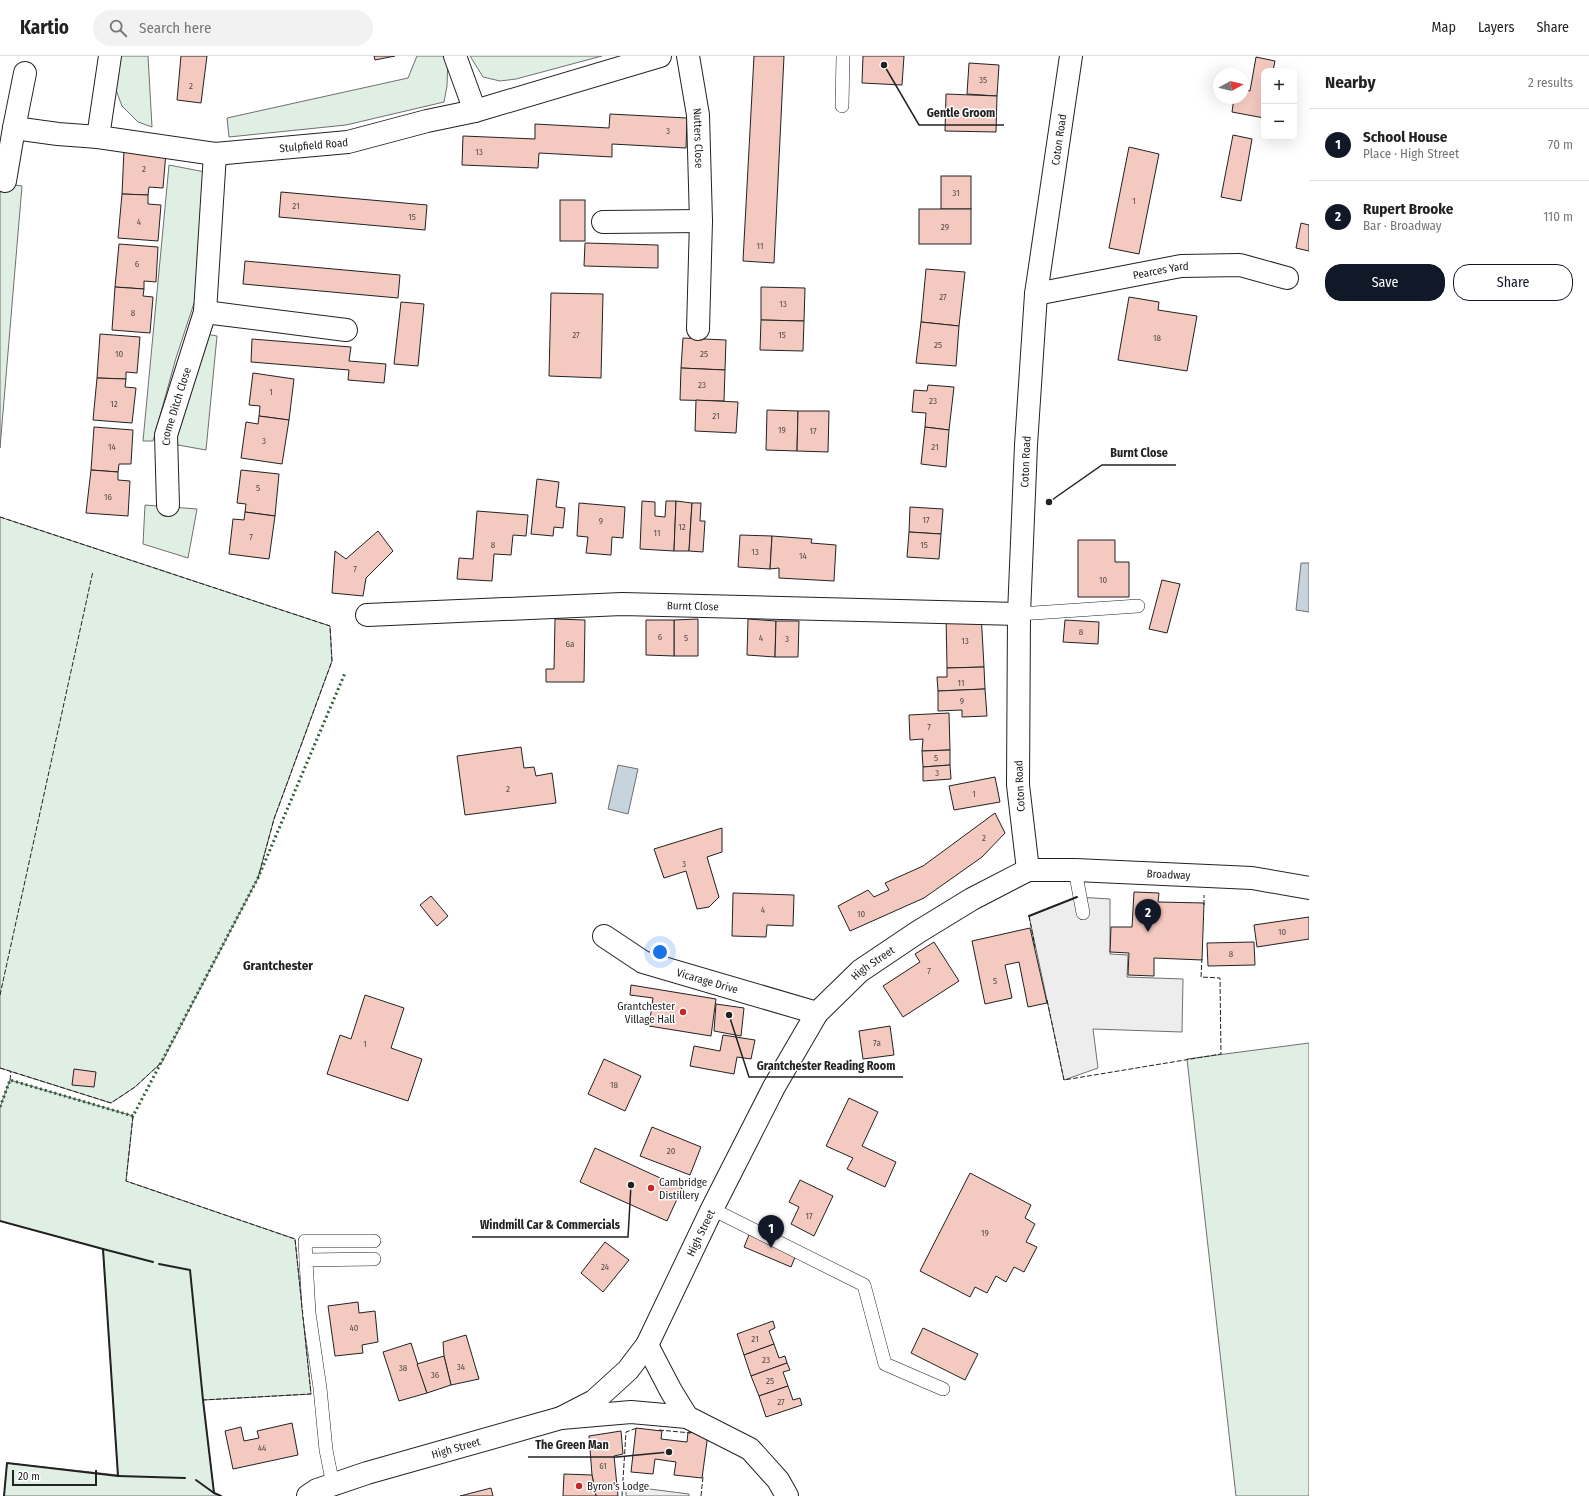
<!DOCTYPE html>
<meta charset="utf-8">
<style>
:root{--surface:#fff;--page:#f2f2f2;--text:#222;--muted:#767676;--line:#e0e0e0;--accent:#111827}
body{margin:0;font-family:"Fira Sans Condensed",sans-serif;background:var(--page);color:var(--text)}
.controls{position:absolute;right:12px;top:12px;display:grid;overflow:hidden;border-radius:8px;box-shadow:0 4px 16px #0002}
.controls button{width:36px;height:36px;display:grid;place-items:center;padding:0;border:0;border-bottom:1px solid var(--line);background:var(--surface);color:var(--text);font:20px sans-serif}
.compass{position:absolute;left:1213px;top:12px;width:36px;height:36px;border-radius:50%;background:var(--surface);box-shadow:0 4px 16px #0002;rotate:82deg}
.scale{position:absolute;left:12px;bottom:10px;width:85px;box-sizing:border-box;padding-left:4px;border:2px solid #222;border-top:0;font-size:11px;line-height:14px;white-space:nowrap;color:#222;-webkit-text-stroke:3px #fff;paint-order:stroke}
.you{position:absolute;left:660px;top:896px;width:14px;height:14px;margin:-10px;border:3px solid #fff;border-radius:50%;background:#1a73e8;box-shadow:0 0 0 6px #1a73e833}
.badge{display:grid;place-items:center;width:26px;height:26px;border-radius:50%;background:var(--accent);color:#fff;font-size:13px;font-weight:700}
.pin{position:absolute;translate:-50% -33px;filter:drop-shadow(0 1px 2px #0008)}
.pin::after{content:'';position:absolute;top:21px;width:14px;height:12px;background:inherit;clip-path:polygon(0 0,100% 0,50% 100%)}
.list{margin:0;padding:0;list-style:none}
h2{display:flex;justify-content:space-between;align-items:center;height:52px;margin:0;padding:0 16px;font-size:17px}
h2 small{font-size:13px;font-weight:400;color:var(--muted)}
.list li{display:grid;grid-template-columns:26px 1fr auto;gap:12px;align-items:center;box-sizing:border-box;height:72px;padding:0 16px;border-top:1px solid var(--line)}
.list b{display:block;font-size:15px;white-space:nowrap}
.list p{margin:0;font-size:13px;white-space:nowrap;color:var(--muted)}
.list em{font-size:13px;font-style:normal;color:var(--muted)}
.actions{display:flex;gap:8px;padding:12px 16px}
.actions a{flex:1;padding:9px 0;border:1px solid var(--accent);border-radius:16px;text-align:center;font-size:14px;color:var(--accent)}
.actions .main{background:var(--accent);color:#fff}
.icon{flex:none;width:22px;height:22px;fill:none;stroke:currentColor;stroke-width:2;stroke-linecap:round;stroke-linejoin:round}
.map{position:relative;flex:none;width:1309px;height:1440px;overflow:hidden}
header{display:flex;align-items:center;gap:24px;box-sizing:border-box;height:56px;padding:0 20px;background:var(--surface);border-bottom:1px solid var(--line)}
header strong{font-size:19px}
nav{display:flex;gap:22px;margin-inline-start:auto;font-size:14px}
.search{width:280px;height:36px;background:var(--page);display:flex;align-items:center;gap:10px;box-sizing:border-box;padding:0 14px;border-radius:22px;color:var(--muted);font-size:15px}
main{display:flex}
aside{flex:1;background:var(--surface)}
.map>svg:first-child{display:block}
.green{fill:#e0efe3;stroke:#6f6f6f}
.parking{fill:#ededed;stroke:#6f6f6f}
.water{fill:#c7d3dd;stroke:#6f6f6f}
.building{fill:#f3c9c0;stroke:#222}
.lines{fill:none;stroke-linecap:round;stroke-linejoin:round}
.service-casing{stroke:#222;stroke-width:14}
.minor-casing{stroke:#222;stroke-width:24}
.tertiary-casing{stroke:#222;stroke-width:24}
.service{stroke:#fff;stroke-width:13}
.minor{stroke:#fff;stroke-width:22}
.tertiary{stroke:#fff;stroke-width:22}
.hedge{stroke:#2f5e38;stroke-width:3;stroke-dasharray:2 3;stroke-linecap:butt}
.fence{stroke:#222;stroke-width:1;stroke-dasharray:5 2;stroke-linecap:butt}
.wall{stroke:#222;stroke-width:2}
.poi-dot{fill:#c62828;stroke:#fff;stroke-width:1.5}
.labels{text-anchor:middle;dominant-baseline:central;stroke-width:3;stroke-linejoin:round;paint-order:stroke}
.number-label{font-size:9px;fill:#564c4a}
.street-label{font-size:11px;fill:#222;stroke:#fff}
.poi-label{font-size:11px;fill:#222;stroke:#fff;text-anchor:start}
.quarter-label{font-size:13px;font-weight:bold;fill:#222;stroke:#fff}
.leader{fill:none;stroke:#222;stroke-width:1.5}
.callout-dot{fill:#222;stroke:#fff;stroke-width:1.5}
.callout-label{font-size:12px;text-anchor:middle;font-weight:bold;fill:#222;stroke:#fff;stroke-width:3;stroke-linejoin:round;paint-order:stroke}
</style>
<header>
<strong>Kartio</strong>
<div class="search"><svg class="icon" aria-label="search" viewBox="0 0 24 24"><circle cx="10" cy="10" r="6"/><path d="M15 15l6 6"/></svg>Search here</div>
<nav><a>Map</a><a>Layers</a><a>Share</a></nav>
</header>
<main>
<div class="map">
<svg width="1309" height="1440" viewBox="0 0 1309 1440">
<rect width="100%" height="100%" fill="#fff"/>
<g class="green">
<polygon points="119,0 148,0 152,71 138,66 122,50 116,34"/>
<polygon points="417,0 448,0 447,30 444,46 346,69 229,81 227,62 408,22"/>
<polygon points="470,0 602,0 516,23 500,25 483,21"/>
<polygon points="169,109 205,116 197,238 176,302 153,385 143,385"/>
<polygon points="0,127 22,130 0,392"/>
<polygon points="206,278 217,280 206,394 178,389 175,376"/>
<polygon points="145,449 197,453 188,502 143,488"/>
<polygon points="0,461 330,570 332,605 274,763 258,822 162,1006 135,1031 111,1047 0,1012"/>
<polygon points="1309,987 1309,1440 1236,1440 1187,1003"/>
<polygon points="10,1024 133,1060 126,1125 295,1183 311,1338 203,1344 214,1436 221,1440 4,1440 7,1407 118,1419 103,1193 0,1165 0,1051"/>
</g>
<g class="parking">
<polygon points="1077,841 1110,843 1110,898 1128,899 1127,921 1183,923 1182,976 1093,973 1098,1012 1064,1024 1029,860"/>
<polygon points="626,1430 689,1438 689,1440 626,1440"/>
</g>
<g class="water">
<polygon points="1301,507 1309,507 1309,556 1296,554"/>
<polygon points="618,709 638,713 628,758 608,753"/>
</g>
<g class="building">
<polygon points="181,0 207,0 201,47 177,44"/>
<polygon points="374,0 395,0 375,4"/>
<polygon points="754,0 784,0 774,207 743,205"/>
<polygon points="863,0 904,0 902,29 862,27"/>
<polygon points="1256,1 1275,5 1273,15 1264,15 1264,62 1232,56 1234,42 1243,42 1243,33 1250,35"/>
<polygon points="969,7 999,9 997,40 967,38"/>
<polygon points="946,38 997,40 996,76 945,75"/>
<polygon points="610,58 687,62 686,92 612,88 612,101 539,97 538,112 462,109 463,80 535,83 535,68 609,72"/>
<polygon points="1233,79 1252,83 1241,145 1221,141"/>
<polygon points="1129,91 1159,98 1139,198 1109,192"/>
<polygon points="124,93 166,96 163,132 149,131 148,139 122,138"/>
<rect x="941" y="120" width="30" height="33"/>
<polygon points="281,136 427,149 425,174 279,161"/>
<polygon points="122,138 148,139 148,148 161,149 158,185 118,182"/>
<rect x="560" y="144" width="25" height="41"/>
<rect x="919" y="153" width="52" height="35"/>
<polygon points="1301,167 1309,169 1309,195 1296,192"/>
<polygon points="585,187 658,189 658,212 584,210"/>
<polygon points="119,188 158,191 156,226 144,225 144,233 115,231"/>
<polygon points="245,205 400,219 398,242 243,228"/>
<polygon points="926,213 965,216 959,270 921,266"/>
<polygon points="115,231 144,233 143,240 153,241 150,277 112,274"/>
<polygon points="761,231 805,232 804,265 761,264"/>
<polygon points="551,237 603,238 601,322 549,320"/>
<polygon points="1129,241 1159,246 1158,254 1197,260 1187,315 1118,304"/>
<polygon points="401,246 424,248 418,310 394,308"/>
<polygon points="761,264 804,265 803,295 760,294"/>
<polygon points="921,266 959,270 956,310 916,307"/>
<polygon points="100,278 140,281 137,317 126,316 126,323 97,322"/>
<polygon points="683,282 726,284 725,314 681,312"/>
<polygon points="252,283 351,291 349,305 386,308 384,327 348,324 349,314 251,306"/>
<polygon points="681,312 725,314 724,345 680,344"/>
<polygon points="253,317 294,323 289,364 259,360 260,350 249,349"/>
<polygon points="97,322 126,323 125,331 136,332 132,367 93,364"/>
<polygon points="928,329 954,331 949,374 925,371 926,357 912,356 914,334 927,335"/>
<polygon points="696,344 738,346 736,377 695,375"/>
<polygon points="767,354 798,355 797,395 766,394"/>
<polygon points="798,355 829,355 828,396 797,395"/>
<polygon points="259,360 289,364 282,408 241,402 246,366 258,368"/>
<polygon points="94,371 133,374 131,408 119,408 118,416 91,414"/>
<polygon points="925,371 949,374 946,411 921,408"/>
<polygon points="91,414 118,416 118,424 130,425 128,460 86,457"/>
<polygon points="241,414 279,418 275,460 245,456 246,448 237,447"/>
<polygon points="537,423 559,426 556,451 565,452 563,472 554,471 553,480 531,478"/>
<polygon points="642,445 655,446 655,460 665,461 666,445 676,445 674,495 640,493"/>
<polygon points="676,445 692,447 689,495 674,495"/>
<polygon points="579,447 625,451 623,482 612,481 611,499 586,497 588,481 577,480"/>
<polygon points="692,447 701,447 700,465 705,465 703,496 689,495"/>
<polygon points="910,451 943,453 941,478 909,476"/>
<polygon points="477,455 528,459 526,480 513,479 511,499 494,498 492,525 457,523 459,502 473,503"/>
<polygon points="245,456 275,460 269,503 229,498 233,463 244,464"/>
<polygon points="378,475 393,495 366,522 363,540 332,537 335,495 346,503"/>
<polygon points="909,476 941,478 939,503 907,501"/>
<polygon points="740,479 772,480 770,513 738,511"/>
<polygon points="772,480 812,483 811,487 836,489 834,525 779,522 779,512 770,513"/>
<polygon points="1078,484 1115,484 1115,506 1129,506 1129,541 1078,541"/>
<polygon points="1162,524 1180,528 1167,577 1149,573"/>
<polygon points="981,557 984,611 947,612 946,558"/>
<polygon points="555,563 585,564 584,626 546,626 546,613 554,613"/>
<polygon points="698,563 698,600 674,600 674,564"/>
<polygon points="748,563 776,565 775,601 747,599"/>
<polygon points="646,564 674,564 674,600 646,599"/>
<polygon points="1065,564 1099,566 1098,588 1063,586"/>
<polygon points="776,565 799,565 798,601 775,601"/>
<polygon points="984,611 985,633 938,635 937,621 947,621 947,612"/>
<polygon points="985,633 987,660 962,661 962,654 938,655 938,635"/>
<polygon points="949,657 950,694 922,695 923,683 910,684 909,659"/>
<polygon points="521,691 524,712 534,711 536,720 552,717 556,747 465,759 457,700"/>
<polygon points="950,694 950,709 923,711 922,695"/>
<polygon points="950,709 951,723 923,725 923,711"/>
<polygon points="995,721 1000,746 954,754 949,730"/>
<polygon points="995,757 1005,777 982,801 924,842 850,875 838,850 868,834 874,841 889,834 885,827 923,810"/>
<polygon points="722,772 722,796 707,801 719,841 709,851 697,853 686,815 664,822 654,793"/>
<polygon points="1134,836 1159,837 1158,846 1204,847 1202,904 1154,902 1154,920 1128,919 1129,897 1110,896 1111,871 1132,871"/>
<polygon points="733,837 794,839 793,870 767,869 766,881 732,880"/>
<polygon points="431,840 448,860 437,870 420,849"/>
<polygon points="1309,861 1309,883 1257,891 1254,869"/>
<polygon points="1030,872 1047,947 1028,951 1019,906 1005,909 1012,942 985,948 972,885"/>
<polygon points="934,886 959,925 903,961 883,930 920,906 915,898"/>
<polygon points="1254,886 1255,909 1208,910 1207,887"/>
<polygon points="631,929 716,943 711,980 649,970 653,942 630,939"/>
<polygon points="365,939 404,952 391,992 422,1003 408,1045 327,1018 340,979 351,983"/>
<polygon points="716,948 744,952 741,980 714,975"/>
<polygon points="890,970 894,999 863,1003 859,975"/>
<polygon points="723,979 755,984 751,1003 737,1001 734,1018 690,1010 694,990 720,995"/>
<polygon points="604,1003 641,1020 625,1055 588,1038"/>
<polygon points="74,1013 96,1016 94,1031 72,1029"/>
<polygon points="849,1042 878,1056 862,1090 896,1106 885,1131 847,1113 853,1102 826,1090"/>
<polygon points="652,1071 701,1091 690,1119 640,1100"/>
<polygon points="595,1092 682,1132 667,1165 580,1126"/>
<polygon points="970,1117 1031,1149 1025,1162 1035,1168 1026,1186 1037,1191 1024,1216 1014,1211 1006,1226 996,1220 987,1237 975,1231 970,1241 920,1215"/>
<polygon points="800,1124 833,1140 814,1180 791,1168 799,1151 789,1146"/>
<polygon points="751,1174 798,1194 791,1211 744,1191"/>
<polygon points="605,1186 629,1204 603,1236 581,1217"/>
<polygon points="358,1246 359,1257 375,1255 378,1286 362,1289 363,1297 335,1300 328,1250"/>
<polygon points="773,1265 775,1272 769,1275 774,1288 744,1299 737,1278"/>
<polygon points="923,1272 978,1298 965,1324 911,1297"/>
<polygon points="466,1279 479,1323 451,1329 444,1300 443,1286"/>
<polygon points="411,1287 427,1337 399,1345 383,1296"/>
<polygon points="774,1288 779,1302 785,1300 787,1307 751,1320 744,1299"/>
<polygon points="444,1300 451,1329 427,1337 417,1308"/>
<polygon points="787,1307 790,1314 783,1316 788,1330 759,1340 751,1320"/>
<polygon points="788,1330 793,1344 800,1342 802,1349 766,1361 759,1340"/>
<polygon points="292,1367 298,1399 233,1413 225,1375 241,1371 244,1385 259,1382 257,1375"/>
<polygon points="636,1372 662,1375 661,1383 687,1386 688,1376 708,1378 702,1422 674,1419 676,1406 655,1403 653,1418 631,1416"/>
<polygon points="621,1375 623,1398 614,1400 618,1440 596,1440 592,1419 589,1380"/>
<polygon points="564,1418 592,1419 596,1440 563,1440"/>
<polygon points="491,1432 493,1440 460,1440"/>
</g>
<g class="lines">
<g class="service-casing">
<g id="service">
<polyline points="842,50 843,0"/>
<polyline points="1019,558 1138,550"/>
<polyline points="1075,814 1083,857"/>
<polyline points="712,1153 864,1229 885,1308 943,1333"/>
<polyline points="306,1204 305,1185 374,1185"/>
<polyline points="333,1429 326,1394 320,1332 309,1257 306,1204 374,1203"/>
</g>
</g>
<g class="minor-casing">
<g id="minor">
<polyline points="455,0 475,55"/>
<path id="s1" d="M 688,0 L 698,59 L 701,165 L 698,273"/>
<path id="s2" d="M 25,17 L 14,72 L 58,78 L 98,81 L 215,98 L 348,86 L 427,65 L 475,55 L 660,0"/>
<polyline points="98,81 110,0"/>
<polyline points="5,125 14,72"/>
<polyline points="603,166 701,165"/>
<path id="s3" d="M 1036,238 L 1181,210 L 1240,209 L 1287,222"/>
<polyline points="205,256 346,274"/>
<path id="s4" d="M 168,449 L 166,379 L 205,256 L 215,98"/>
<path id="s5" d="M 367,559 L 622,548 L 1019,558"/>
<path id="s6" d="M 604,880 L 643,906 L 817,957"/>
<polyline points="647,1289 671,1335 687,1361"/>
<polyline points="561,1362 631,1356 687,1361 750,1393 778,1424 787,1440"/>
</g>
</g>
<g class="tertiary-casing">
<g id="tertiary">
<path id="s7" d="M 1028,814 L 1018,729 L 1019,558 L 1026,389 L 1036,238 L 1071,0"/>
<path id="s8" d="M 308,1440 L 317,1434 L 367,1417 L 561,1362 L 594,1345 L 628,1314 L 647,1289 L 712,1153 L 774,1031 L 817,957 L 860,915 L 918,876 L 972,843 L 1028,814 L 1075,814 L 1252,822 L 1309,832"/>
</g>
</g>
<use href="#service" class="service"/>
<use href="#minor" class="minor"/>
<use href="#tertiary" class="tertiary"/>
<polyline class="hedge" points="0,1051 10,1024 133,1060 258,822 345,617"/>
<g class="fence">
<polyline points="0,461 330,570 332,605 274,763 258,822"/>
<polyline points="1204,849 1204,839"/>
<polyline points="1029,860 1035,891"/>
<polyline points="0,939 93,515"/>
<polyline points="1047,944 1064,1024 1221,998 1220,922 1201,921 1202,903"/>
<polyline points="0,1012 111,1047 135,1031 162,1006"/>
<polyline points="10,1024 11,1016"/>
<polyline points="133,1060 126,1125 295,1183 311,1338 203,1344"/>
<polyline points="659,1374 691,1377"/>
<polyline points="622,1440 626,1376 637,1372"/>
<polyline points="701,1440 703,1421"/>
</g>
<g class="wall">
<polyline points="1029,860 1077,841"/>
<polyline points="0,1165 103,1193 118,1420 7,1407 4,1440"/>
<polyline points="103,1193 153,1206"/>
<polyline points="159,1208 190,1214 203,1344 214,1437 196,1424"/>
<polyline points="118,1420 185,1422"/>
<polyline points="214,1437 221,1440"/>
</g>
</g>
<g class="poi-dot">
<circle cx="683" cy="956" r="4"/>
<circle cx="651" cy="1132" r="4"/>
<circle cx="579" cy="1430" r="4"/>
</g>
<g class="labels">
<g class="number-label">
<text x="983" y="24">35</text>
<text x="191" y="30">2</text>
<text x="668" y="75">3</text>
<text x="479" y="96">13</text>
<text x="144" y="113">2</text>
<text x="956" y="137">31</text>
<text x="1134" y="145">1</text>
<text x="296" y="150">21</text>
<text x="412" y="161">15</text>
<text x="139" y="166">4</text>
<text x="945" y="171">29</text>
<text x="760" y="190">11</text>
<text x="137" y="208">6</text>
<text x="943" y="241">27</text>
<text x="783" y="248">13</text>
<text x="133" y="257">8</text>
<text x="576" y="279">27</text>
<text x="782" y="279">15</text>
<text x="1157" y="282">18</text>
<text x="938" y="289">25</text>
<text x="119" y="298">10</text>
<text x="704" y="298">25</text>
<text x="702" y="329">23</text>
<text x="271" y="336">1</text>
<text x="933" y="345">23</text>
<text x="114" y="348">12</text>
<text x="716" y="360">21</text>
<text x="782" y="374">19</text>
<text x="813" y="375">17</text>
<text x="264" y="385">3</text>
<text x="112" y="391">14</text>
<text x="935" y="391">21</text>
<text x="258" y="432">5</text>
<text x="108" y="441">16</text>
<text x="926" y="464">17</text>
<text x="601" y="465">9</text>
<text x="682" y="471">12</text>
<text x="657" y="477">11</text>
<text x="251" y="481">7</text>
<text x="493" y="489">8</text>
<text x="924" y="489">15</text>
<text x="755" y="496">13</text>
<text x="803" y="500">14</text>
<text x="355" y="513">7</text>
<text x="1103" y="524">10</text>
<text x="1081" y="576">8</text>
<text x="660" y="581">6</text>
<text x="686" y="582">5</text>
<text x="761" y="582">4</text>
<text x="787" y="583">3</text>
<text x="965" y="585">13</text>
<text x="570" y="588">6a</text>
<text x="961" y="627">11</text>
<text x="962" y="645">9</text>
<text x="929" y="671">7</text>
<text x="936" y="702">5</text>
<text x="937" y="717">3</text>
<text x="508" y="733">2</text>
<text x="974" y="738">1</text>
<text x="984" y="782">2</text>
<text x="684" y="808">3</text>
<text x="763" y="854">4</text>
<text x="861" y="858">10</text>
<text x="1282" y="876">10</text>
<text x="1231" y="898">8</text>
<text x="929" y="915">7</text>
<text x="995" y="925">5</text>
<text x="877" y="987">7a</text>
<text x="365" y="988">1</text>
<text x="614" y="1029">18</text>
<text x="671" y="1095">20</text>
<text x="809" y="1160">17</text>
<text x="985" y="1177">19</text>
<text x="605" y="1211">24</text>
<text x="354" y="1272">40</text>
<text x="755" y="1283">21</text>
<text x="766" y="1304">23</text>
<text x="461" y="1311">34</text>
<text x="403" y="1312">38</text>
<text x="435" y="1319">36</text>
<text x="770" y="1325">25</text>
<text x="781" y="1346">27</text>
<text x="262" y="1392">44</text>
<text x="603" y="1410">61</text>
</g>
<g class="street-label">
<text stroke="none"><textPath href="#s1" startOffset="83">Nutters Close</textPath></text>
<text stroke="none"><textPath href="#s7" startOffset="733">Coton Road</textPath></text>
<text stroke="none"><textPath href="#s2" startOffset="358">Stulpfield Road</textPath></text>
<text stroke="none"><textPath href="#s3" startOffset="127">Pearces Yard</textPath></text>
<text stroke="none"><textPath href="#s4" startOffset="100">Crome Ditch Close</textPath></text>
<text stroke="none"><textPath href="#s7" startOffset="409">Coton Road</textPath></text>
<text stroke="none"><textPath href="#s5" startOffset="326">Burnt Close</textPath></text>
<text transform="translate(1020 730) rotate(-93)">Coton Road</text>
<text stroke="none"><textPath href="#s8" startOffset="1150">Broadway</textPath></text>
<text stroke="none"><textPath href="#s8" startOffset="828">High Street</textPath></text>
<text stroke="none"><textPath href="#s6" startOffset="114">Vicarage Drive</textPath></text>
<text stroke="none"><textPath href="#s8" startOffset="504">High Street</textPath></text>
<text stroke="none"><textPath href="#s8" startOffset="156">High Street</textPath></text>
</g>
<g class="poi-label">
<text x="675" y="950" text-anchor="end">Grantchester<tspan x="675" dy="13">Village Hall</tspan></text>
<text x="659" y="1126">Cambridge<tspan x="659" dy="13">Distillery</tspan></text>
<text x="587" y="1430">Byron's Lodge</text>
</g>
<g class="quarter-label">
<text x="278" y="909">Grantchester</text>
</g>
</g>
<path class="leader" d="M884 9L919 69H1004M1049 446L1102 409H1176M729 959L749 1021H903M631 1129L628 1181H472M669 1396L617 1401H528"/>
<g class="callout-dot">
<circle cx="884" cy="9" r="4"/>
<circle cx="1049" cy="446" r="4"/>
<circle cx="729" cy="959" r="4"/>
<circle cx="631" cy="1129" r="4"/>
<circle cx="669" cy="1396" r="4"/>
</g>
<g class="callout-label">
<text x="961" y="61">Gentle Groom</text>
<text x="1139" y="401">Burnt Close</text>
<text x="826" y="1014">Grantchester Reading Room</text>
<text x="550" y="1173">Windmill Car &amp; Commercials</text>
<text x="572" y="1393">The Green Man</text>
</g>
</svg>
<div class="controls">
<button>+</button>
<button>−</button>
</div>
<svg class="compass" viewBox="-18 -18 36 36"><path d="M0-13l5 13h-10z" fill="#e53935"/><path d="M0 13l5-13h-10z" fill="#767676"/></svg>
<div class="scale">20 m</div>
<div class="you"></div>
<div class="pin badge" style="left:771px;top:1192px">1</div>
<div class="pin badge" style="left:1148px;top:876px">2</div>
</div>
<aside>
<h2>Nearby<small>2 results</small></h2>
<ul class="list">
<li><span class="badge">1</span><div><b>School House</b><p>Place · High Street</p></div><em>70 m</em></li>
<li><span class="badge">2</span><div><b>Rupert Brooke</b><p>Bar · Broadway</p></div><em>110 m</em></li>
</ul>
<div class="actions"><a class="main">Save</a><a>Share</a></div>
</aside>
</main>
